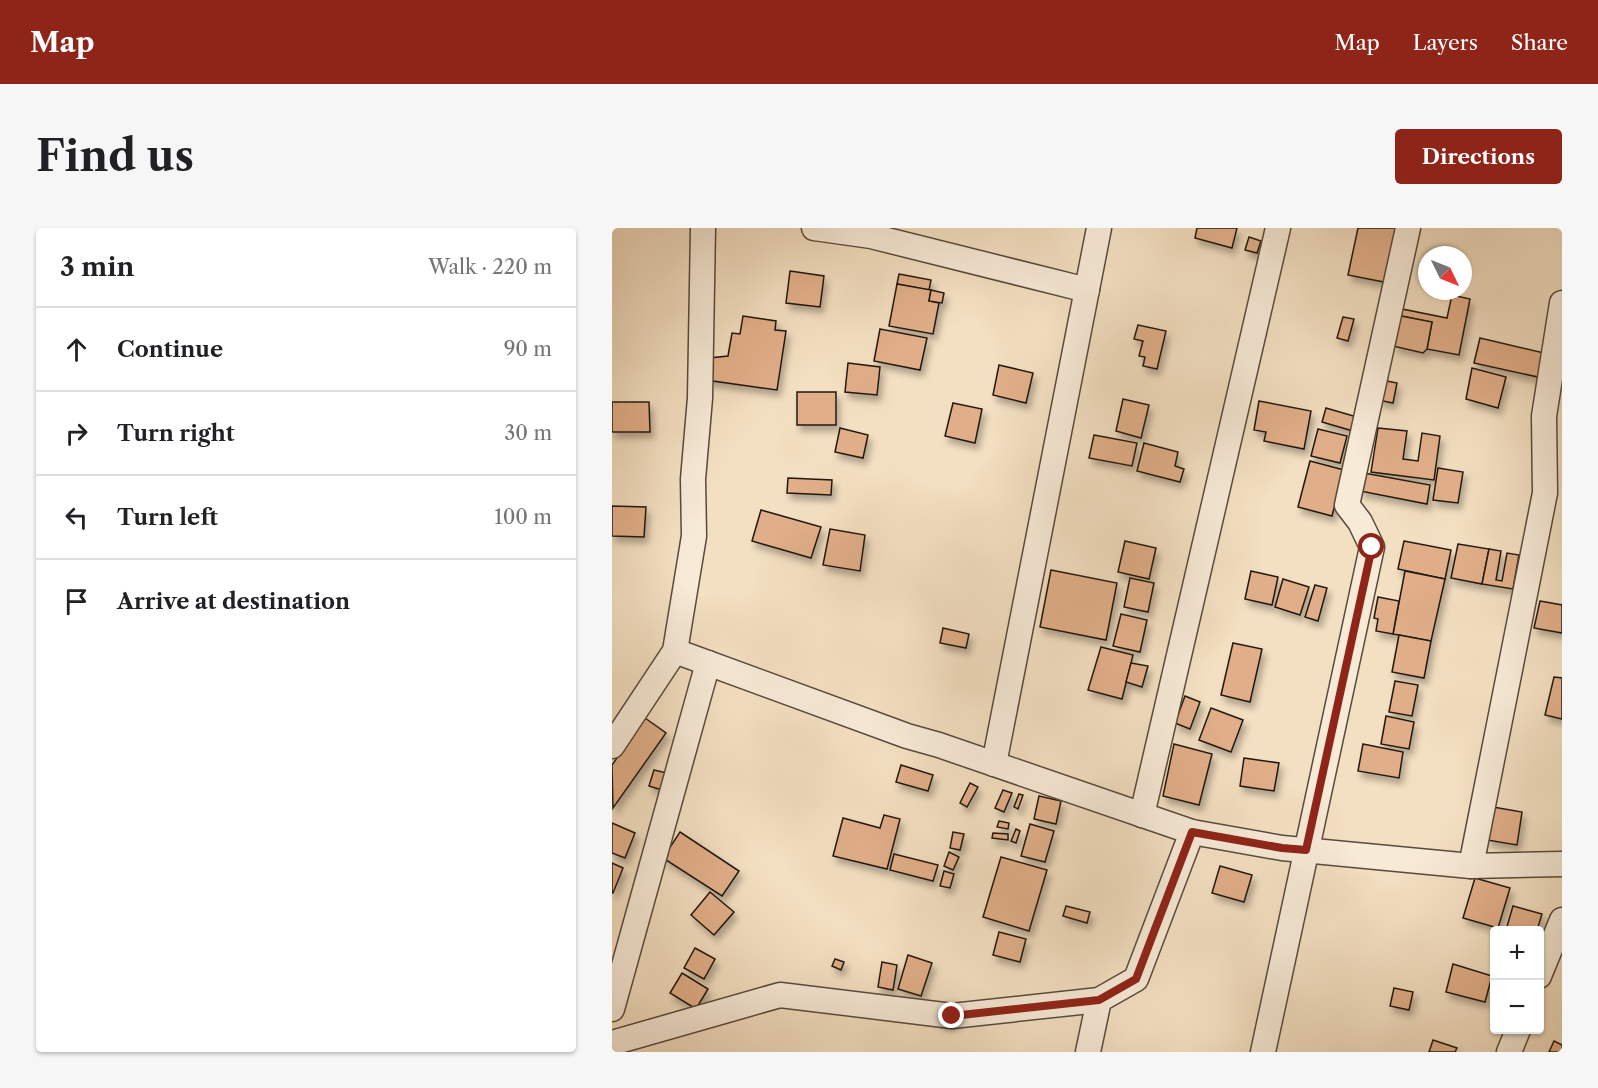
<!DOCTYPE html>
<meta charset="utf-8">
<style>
:root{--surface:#fff;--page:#f6f6f6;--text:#202124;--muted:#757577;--line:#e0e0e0;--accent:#8f2418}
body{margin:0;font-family:"Libre Caslon Text",serif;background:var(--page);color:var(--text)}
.controls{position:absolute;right:18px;bottom:18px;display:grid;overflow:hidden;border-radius:6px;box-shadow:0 2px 4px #0004}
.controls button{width:54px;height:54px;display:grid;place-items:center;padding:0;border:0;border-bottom:2px solid var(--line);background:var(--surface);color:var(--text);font:30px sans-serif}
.compass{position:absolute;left:806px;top:18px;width:54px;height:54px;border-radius:50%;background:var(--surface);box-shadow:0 2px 4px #0004;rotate:133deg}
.stop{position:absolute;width:18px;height:18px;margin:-14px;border:4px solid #8f2418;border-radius:50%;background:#fff}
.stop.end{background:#8f2418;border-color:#fff;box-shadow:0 2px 6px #0008}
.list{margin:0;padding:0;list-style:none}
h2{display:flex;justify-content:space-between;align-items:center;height:78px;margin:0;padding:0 24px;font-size:26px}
h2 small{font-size:20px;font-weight:400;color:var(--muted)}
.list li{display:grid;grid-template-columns:39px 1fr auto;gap:18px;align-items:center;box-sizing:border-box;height:84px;padding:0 24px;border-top:2px solid var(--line)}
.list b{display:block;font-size:22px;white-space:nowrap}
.list em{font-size:20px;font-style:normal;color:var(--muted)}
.icon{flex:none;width:33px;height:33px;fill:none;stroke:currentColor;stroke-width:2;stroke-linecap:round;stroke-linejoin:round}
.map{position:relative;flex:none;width:950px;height:824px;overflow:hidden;border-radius:6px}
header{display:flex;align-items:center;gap:36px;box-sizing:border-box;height:84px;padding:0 30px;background:var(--accent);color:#fff}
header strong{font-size:28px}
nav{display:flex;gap:33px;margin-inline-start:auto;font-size:21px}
.intro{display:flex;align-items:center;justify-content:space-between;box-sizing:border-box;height:144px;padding:0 36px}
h1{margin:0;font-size:42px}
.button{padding:15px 27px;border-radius:6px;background:var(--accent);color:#fff;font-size:21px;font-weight:700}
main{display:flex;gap:36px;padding:0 36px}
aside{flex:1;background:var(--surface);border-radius:6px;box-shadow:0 2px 4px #0004}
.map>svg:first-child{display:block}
.building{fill:#e0ae88;stroke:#24190f;stroke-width:1.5;filter:url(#shadow)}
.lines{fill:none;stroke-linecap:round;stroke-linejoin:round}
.minor-casing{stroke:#584a3c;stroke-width:27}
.minor{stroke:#f7ead7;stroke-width:24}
.route{stroke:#8f2418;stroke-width:8}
</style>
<header>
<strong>Map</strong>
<nav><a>Map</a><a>Layers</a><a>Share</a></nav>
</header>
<div class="intro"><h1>Find us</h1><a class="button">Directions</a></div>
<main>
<aside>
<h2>3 min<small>Walk · 220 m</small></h2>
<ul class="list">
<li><svg class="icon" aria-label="ahead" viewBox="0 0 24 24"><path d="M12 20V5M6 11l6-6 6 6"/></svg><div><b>Continue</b></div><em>90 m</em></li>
<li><svg class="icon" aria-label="right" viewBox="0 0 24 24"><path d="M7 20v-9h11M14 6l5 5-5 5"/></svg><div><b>Turn right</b></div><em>30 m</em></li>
<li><svg class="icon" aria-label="left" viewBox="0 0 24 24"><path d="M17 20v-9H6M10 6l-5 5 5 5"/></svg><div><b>Turn left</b></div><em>100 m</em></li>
<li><svg class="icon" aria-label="arrive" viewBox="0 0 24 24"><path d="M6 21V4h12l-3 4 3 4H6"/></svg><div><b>Arrive at destination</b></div></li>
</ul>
</aside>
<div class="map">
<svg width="950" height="824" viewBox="0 0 950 824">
<defs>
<filter id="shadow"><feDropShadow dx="3.5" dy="6" stdDeviation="3" flood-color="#0004"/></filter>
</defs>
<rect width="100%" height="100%" fill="#f3dfc1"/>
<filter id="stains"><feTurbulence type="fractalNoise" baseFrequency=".00333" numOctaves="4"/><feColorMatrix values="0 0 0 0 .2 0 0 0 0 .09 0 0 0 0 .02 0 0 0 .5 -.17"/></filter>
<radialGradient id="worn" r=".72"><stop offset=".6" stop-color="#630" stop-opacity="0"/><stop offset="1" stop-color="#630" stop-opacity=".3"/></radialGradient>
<g class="building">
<polygon points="585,0 625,0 620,20 583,10"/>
<polygon points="746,0 788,0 777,55 736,47"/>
<polygon points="637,9 649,13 645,25 633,22"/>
<polygon points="178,43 212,48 208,79 174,75"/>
<polygon points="287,46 319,52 317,62 285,56"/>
<polygon points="285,56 319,62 317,73 327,75 321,106 277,98"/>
<polygon points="319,62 332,65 330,75 317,73"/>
<polygon points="840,67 858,71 847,127 815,121 820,94 789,88 790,81 835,90"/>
<polygon points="131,88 164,93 163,102 174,103 165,162 94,152 97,130 116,128 120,105 128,106"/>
<polygon points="789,88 820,94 815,121 811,125 781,118"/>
<polygon points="731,89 742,91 736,113 725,110"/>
<polygon points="526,97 554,103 545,141 531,138 533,129 527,128 531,113 522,111"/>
<polygon points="268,101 315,110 308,142 262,133"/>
<polygon points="868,110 932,125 926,149 862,135"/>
<polygon points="236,135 268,139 265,167 233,164"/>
<polygon points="387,137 421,145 414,175 381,167"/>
<polygon points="860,140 894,149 886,180 854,171"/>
<polygon points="770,152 785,155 781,175 766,172"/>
<rect x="185" y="164" width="39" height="33"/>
<polygon points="511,171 537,177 529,210 504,203"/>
<polygon points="647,173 699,183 692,221 652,213 654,204 642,202"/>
<polygon points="0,174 37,174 38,204 0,204"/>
<polygon points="341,175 370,181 363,215 333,208"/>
<polygon points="714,180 745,189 741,203 710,194"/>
<polygon points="228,200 256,207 251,230 223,224"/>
<polygon points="766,200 795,203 791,231 806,233 810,205 828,208 822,252 759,244"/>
<polygon points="706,201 735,208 728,235 699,228"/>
<polygon points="482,207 525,215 520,238 477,230"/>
<polygon points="532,215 566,224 563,238 572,241 568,254 525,243"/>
<polygon points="698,233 732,242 720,288 686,279"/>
<polygon points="826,240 851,244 846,275 821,272"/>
<polygon points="752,245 818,257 815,276 748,263"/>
<polygon points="176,250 220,252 219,267 175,265"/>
<polygon points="0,278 34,279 32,309 0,308"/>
<polygon points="149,282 209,299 199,330 140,313"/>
<polygon points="218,301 253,307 248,343 211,337"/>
<polygon points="513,313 544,320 537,351 506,344"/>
<polygon points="792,313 839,322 833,351 786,341"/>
<polygon points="846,316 877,321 870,356 839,350"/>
<polygon points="877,321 889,323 884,352 890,353 895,325 907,327 901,361 870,356"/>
<polygon points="439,342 505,355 494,412 428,399"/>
<polygon points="639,343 666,349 660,377 633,371"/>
<polygon points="793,343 833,351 819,413 781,406"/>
<polygon points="518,350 542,355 536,384 512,379"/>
<polygon points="671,351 697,359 688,387 663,379"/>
<polygon points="703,357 715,360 706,393 693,389"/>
<polygon points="766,369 787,373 781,406 764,403 766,391 762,390"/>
<polygon points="928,373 950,377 950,405 922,400"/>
<polygon points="509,386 535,392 528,424 501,418"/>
<polygon points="331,400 357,406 354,420 328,415"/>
<polygon points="787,407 819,413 812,450 780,444"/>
<polygon points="621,415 650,421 638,474 609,467"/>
<polygon points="489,419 521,427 510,471 476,462"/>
<polygon points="519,435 536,438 530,459 514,454"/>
<polygon points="942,449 950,450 950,491 933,487"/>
<polygon points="783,453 806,457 800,488 777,484"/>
<polygon points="573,468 588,474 578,501 563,495"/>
<polygon points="599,480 631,492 619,524 587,512"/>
<polygon points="774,488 802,494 797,521 769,516"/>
<polygon points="33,490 54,505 1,580 0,537"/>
<polygon points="562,516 600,526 587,577 551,568"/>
<polygon points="751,516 791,524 787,550 746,543"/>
<polygon points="632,530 667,535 662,563 628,558"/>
<polygon points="289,537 321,547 316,563 284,554"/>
<polygon points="42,542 55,545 50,562 37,558"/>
<polygon points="358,555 366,559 355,579 348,575"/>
<polygon points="391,562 400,565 392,584 383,580"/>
<polygon points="407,566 411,567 406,581 402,579"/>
<polygon points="427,568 449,573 444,596 422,591"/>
<polygon points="881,579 910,584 905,617 875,612"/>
<polygon points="272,587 288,591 275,641 221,628 231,590 268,600"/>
<polygon points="387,593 397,595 396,601 385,599"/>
<polygon points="0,595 23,605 13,630 0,625"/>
<polygon points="418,596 442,603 433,634 409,628"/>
<polygon points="404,601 408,603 404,615 399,613"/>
<polygon points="68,604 127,643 110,668 51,630"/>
<polygon points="341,604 352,606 348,622 338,620"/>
<polygon points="381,605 396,606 396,612 380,610"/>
<polygon points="337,624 347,629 341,642 332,638"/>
<polygon points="282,626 326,637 321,653 278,642"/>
<polygon points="389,629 435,642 417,703 371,689"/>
<polygon points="0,635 11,640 1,665 0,665"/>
<polygon points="608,638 640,647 632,674 600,665"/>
<polygon points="332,643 342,646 338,660 328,658"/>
<polygon points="863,650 898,660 886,700 851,690"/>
<polygon points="98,664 122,684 102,707 79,687"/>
<polygon points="454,678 478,684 475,695 451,688"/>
<polygon points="901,678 930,686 925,702 894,702"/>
<polygon points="387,704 414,711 408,734 381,727"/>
<polygon points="83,720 103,731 92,751 72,740"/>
<polygon points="296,727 320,735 309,768 286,761"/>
<polygon points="223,731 232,734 229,742 220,738"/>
<polygon points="270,734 285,737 281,762 266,759"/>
<polygon points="841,736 880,748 873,774 834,764"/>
<polygon points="70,745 96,761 84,781 58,765"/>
<polygon points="782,760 801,764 797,782 778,778"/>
<polygon points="821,812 845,820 843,824 817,824"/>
<polygon points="942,813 950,817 950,824 937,824"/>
</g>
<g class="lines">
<g class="minor-casing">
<g id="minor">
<polyline points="202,0 259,8 475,62"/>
<polyline points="63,423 295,508 327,517 580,604 670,620 859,638 950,636"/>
<polyline points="0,518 63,423 82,308 81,251 88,170 91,0"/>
<polyline points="382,536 487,0"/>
<polyline points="530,587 666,0"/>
<polyline points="859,638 933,265 932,188 950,75"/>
<polyline points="927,748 950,692"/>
<polyline points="0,781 96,435"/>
<polyline points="0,815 168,767 340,788 487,772 524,751 580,604"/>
<polyline points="476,824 487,772"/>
<polyline points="651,824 760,319 748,294 735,277 796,0"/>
<polyline points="897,824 906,802"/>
</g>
</g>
<use href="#minor" class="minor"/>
</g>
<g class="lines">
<polyline class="route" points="340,788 487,772 524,751 580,604 670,620 694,622 760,319"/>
</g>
<rect width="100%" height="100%" filter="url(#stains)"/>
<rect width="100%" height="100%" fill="url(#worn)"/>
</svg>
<div class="controls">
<button>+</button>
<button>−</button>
</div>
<svg class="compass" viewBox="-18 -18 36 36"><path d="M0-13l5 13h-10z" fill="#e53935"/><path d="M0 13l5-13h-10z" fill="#757577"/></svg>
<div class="stop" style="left:760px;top:319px"></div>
<div class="stop end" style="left:340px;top:788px"></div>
</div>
</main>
